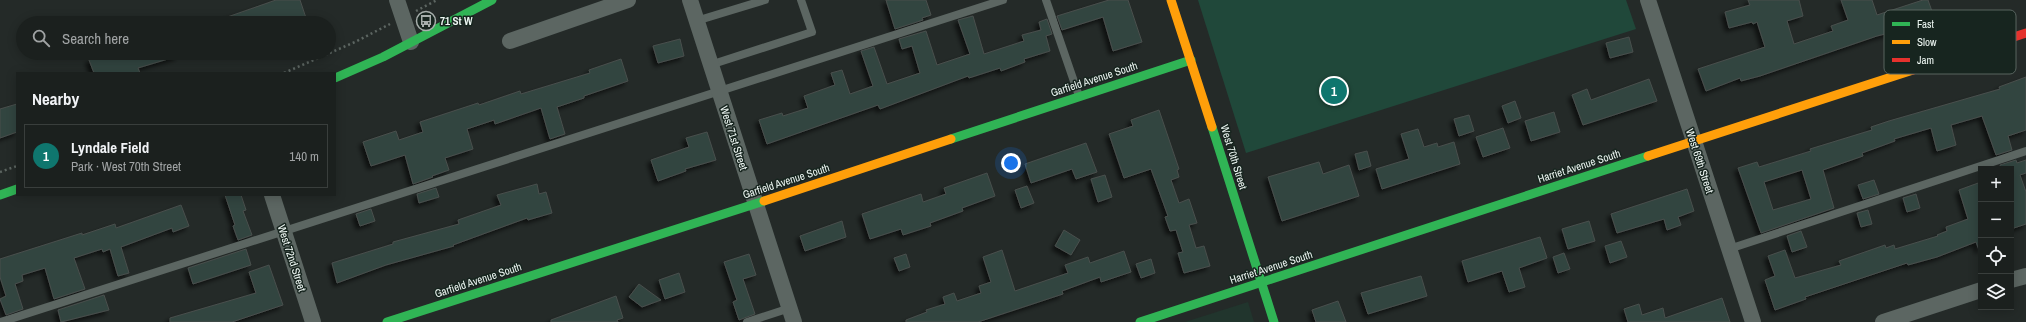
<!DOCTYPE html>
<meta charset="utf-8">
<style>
:root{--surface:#1b201e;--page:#282d2b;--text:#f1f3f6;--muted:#a0a3a4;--line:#393e3c;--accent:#0f766e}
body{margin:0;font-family:"Archivo Narrow",sans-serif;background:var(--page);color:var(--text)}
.controls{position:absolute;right:12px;bottom:12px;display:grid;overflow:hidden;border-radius:0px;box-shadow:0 2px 10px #0003}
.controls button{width:36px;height:36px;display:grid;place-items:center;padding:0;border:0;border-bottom:1px solid var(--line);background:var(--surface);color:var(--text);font:20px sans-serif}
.you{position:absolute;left:1011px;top:163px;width:14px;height:14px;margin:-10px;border:3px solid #fff;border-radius:50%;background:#1a73e8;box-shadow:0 0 0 6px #1a73e833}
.badge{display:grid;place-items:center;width:26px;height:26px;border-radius:50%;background:var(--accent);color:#fff;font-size:13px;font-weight:700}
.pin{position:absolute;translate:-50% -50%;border:2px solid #fff;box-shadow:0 1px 4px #0006}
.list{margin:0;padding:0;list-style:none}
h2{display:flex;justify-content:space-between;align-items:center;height:52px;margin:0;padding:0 16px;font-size:17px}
h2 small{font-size:13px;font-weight:400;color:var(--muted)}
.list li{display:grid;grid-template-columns:26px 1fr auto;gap:12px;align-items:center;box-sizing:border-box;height:64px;margin:0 8px 8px;padding:0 8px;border:1px solid var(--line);border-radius:0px}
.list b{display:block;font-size:15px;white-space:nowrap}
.list p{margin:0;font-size:13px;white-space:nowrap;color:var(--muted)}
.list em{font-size:13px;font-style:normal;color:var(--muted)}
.icon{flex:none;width:22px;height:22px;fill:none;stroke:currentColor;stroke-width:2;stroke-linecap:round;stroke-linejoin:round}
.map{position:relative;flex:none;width:2026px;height:322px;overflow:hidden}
.search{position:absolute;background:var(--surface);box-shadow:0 2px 10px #0003;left:16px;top:16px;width:320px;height:44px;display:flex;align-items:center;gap:10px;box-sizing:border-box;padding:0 14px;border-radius:22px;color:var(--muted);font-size:15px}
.panel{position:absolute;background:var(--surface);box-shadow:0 2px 10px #0003;left:16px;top:72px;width:320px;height:124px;border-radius:0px}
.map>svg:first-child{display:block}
.built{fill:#21352d}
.green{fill:#20483a}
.building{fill:#32443f;stroke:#494f4d;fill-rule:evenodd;filter:url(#shadow)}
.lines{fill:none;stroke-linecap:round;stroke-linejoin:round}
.path{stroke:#5d6662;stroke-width:2.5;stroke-dasharray:2 3;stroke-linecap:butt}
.lane{stroke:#5c6662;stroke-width:8}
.street{stroke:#5c6662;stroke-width:16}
.fast{stroke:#30b455;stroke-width:9}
.slow{stroke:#ff9f0a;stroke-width:9}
.jam{stroke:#e5322d;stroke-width:9}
.labels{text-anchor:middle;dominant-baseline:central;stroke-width:3;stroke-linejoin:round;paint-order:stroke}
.poi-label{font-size:11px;font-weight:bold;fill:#eef7f3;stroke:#17251f;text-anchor:start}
.street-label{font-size:11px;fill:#eef7f3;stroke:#17251f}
.key{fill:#17251f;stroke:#58645f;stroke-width:1}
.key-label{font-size:11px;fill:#eef7f3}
</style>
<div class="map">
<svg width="2026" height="322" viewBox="0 0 2026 322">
<defs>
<filter id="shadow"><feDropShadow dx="-3.5" dy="3.5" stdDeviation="2" flood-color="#0009"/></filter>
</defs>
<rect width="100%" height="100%" fill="#242a28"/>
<polygon class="built" points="1248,302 1254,322 1185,322"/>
<polygon class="green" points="1198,0 1626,0 1636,29 1246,153"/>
<g class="building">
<polygon points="276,0 300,0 306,18 290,23 216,23 216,21"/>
<polygon points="886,0 926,0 931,15 922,18 923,20 895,29"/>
<polygon points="1109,0 1128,0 1142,42 1113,51 1103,17 1062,30 1057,16"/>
<polygon points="1748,0 1799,0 1803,16 1787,21 1794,44 1833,31 1831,26 1848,20 1841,0 1872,0 1877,15 1923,0 1928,0 1934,17 1900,28 1901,30 1877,36 1760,76 1741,81 1740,78 1706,91 1698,69 1765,47 1757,22 1753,24 1752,22 1729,28 1725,12 1750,5"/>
<polygon points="973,16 984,54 1024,41 1022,35 1041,30 1039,22 1047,19 1052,34 1046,36 1050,51 1024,59 1025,62 1001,71 1000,68 969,78 968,76 880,109 878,105 767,144 759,120 782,113 783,116 808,108 804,96 835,85 831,73 842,70 850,94 873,86 861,51 874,47 887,84 920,73 912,46 902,49 899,39 926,31 937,65 970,54 958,20"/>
<polygon points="1629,37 1633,52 1610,58 1606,43"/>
<polygon points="680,39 684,56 658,63 653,46"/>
<polygon points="109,53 178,53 178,56 138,68 140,73 94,73 89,60"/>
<polygon points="621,59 628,81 584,96 584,98 557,107 565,134 550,139 541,108 495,124 494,120 467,129 473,149 445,158 449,170 432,176 433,177 413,184 405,155 371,166 363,142 396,131 399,140 423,132 420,122 478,103 479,105 520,91 521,94 590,73 589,70"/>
<path d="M 2026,77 L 2026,130 L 2008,136 L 2012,150 L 1996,155 L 1982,116 L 1951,125 L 1956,145 L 1937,151 L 1931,128 L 1894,139 L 1895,141 L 1862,153 L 1863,156 L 1823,170 L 1834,208 L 1761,233 L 1738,168 L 1757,162 L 1759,167 L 1811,151 L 1810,149 L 1872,130 L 1871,127 L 1889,121 L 2000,89 L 1999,87 ZM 1802,170 L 1811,199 L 1773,210 L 1764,182 Z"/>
<polygon points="1649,79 1657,101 1583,125 1572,95 1587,89 1591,100"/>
<polygon points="1515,101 1521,118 1508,123 1502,106"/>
<polygon points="17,104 17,132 0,138 0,109"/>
<polygon points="1159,110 1179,169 1177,170 1179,177 1171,180 1179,203 1189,199 1197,223 1189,225 1196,248 1204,246 1210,266 1184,273 1178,253 1183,252 1176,230 1170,231 1165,217 1168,216 1151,169 1124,178 1109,134 1133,126 1131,120"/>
<polygon points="1554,112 1560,132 1531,141 1525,121"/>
<polygon points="1469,115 1474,131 1459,136 1454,119"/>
<polygon points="1503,128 1510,148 1483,157 1476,137"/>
<polygon points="1418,129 1424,147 1437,143 1438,147 1454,142 1460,164 1382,189 1376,169 1409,159 1401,134"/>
<polygon points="707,132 716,160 685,169 686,171 658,181 651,160 689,147 686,138"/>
<polygon points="1086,143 1097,172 1076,179 1072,169 1031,183 1025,164"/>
<polygon points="1367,151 1371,166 1359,170 1355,154"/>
<polygon points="2016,160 2017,163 2026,160 2026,173 2020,175 2026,192 2026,224 2011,229 2011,169 2001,169 2000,165"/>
<polygon points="1319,162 1323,174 1349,165 1359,196 1282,221 1268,177"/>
<polygon points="987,173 995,196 962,208 963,211 930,223 931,226 903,235 901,229 870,239 862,214 921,194 923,202 946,194 944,188"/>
<polygon points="1105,175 1112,197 1098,202 1091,179"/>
<polygon points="1874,180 1879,194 1863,199 1858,185"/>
<polygon points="1981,182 1981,249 1979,250 1976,242 1937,257 1908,265 1907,263 1805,297 1806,299 1775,310 1765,280 1775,276 1768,256 1785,250 1795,278 1841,265 1839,261 1885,245 1886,248 1894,245 1895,249 1938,236 1937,235 1947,231 1946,227 1968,219 1959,190"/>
<polygon points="537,184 539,194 546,192 552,213 528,220 527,218 453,245 454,246 386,265 337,283 332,263 393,244 393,242 459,224 458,220 501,205 497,195"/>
<polygon points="1027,186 1034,203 1021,208 1015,190"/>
<polygon points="436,188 439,197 419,203 417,194"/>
<polygon points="1687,189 1694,211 1678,217 1681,225 1667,230 1664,219 1617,233 1611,214"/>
<polygon points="1916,194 1920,208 1907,212 1903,198"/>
<polygon points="225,195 241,195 246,210 243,211 252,235 238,240 233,226 235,225"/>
<polygon points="181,205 189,226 173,232 172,228 121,247 129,273 118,276 110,249 103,252 102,249 74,258 85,289 54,299 45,268 22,275 23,281 15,284 23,309 6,315 0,299 6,296 0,277 0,259 82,233 82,235 115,224 116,228"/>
<polygon points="371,209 375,221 360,226 356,214"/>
<polygon points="1868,210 1872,224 1861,227 1857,213"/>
<polygon points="842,221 846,237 805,251 800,236"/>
<polygon points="1589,221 1595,241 1568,249 1562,229"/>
<polygon points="1064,230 1080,240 1071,255 1055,246"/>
<polygon points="1801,231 1807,247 1792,252 1787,236"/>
<polygon points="1540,237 1547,258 1519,268 1525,287 1509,292 1502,271 1468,282 1462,261"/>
<polygon points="1621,241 1627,257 1610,263 1605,246"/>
<polygon points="246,249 251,265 193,284 188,268"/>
<polygon points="1002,250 1015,291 1068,273 1065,265 1088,257 1090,263 1124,251 1131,272 1101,282 1100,277 1062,291 1063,294 978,322 906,322 906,320 927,312 926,310 945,304 943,297 954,293 957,301 981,293 979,286 991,282 983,257"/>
<polygon points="1564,253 1570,269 1558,273 1553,257"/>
<polygon points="749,254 756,275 743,279 755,314 739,320 733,302 737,300 724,262"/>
<polygon points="906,254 910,267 899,271 894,258"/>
<polygon points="1151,259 1155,273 1141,278 1136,264"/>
<polygon points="269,265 283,305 232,322 170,322 170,318 256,293 249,272"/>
<polygon points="679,273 685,292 665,299 659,280"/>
<polygon points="1421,276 1427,296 1368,314 1361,293"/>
<polygon points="639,284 661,300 642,307 629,297"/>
<polygon points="104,295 109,310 61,322 58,310"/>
<polygon points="616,296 623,318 617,320 618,322 551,322 551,320"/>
<polygon points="1722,298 1730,322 1628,322 1624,309 1639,304 1642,315 1663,308 1665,318"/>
<polygon points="1338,301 1346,322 1316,322 1312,310"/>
</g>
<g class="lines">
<g class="path">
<polyline points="416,11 437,0"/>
<polyline points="284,73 355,42 390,24"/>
<polyline points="0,172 17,166"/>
</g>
<g class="lane">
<polyline points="1046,0 1079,96"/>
<polyline points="696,21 765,0"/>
<polyline points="710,65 812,32 801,0"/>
<polyline points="1729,249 2026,151"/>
<polyline points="1,322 1003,0"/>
<polyline points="747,322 790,308"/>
</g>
<g class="street">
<polyline points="397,0 411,42"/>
<polyline points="690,0 794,322"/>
<polyline points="1648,0 1753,322"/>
<polyline points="510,41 628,0"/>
<polyline points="272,195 313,322"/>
<polyline points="2011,280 2026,276"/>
<polyline points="1883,322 1981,290"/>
</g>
<g class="fast">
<polyline points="335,78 383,57 492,0"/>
<polyline points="1212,127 1274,322"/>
<polyline points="951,139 1191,60"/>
<polyline points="0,195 17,189"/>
<polyline points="387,322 764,201"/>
<polyline points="1140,322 1648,156"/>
</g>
<g class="slow">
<polyline points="1171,0 1212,127"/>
<polyline points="1648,156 1913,70"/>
<polyline points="764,201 951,139"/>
</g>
<polyline class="jam" points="1913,70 2026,33"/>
</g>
<defs>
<g id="bus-ring" transform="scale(1)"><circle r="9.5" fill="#17251f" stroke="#a7afac" stroke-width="1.5"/><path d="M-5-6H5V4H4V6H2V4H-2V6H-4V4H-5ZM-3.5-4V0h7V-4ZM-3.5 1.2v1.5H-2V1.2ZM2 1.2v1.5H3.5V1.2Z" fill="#a7afac"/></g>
</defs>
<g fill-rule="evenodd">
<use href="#bus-ring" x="426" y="21"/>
</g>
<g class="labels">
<g class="poi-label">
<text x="440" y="21">71 St W</text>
</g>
<g class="street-label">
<text transform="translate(1094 79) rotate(-18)">Garfield Avenue South</text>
<text transform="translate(734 138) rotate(72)">West 71st Street</text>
<text transform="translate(1234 157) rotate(73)">West 70th Street</text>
<text transform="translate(1700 161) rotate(72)">West 69th Street</text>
<text transform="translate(1579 166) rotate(-18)">Harriet Avenue South</text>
<text transform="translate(786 181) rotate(-18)">Garfield Avenue South</text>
<text transform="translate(292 258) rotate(72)">West 72nd Street</text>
<text transform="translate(1271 267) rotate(-18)">Harriet Avenue South</text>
<text transform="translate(478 280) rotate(-18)">Garfield Avenue South</text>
</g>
</g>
<rect x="1884" y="10" width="132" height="64" rx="6" class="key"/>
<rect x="1892" y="22" width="18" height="4" fill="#30b455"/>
<rect x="1892" y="40" width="18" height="4" fill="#ff9f0a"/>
<rect x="1892" y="58" width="18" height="4" fill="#e5322d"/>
<g class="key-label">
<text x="1917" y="28">Fast</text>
<text x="1917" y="46">Slow</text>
<text x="1917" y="64">Jam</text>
</g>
</svg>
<div class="controls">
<button>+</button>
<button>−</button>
<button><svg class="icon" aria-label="locate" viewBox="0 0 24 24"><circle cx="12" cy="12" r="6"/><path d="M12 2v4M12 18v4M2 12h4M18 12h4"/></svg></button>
<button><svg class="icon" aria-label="layers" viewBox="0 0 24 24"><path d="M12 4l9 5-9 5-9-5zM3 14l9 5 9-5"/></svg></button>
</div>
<div class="you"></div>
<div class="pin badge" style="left:1334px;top:91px">1</div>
<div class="search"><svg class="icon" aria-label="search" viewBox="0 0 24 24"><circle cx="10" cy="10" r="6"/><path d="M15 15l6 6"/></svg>Search here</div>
<section class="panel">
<h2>Nearby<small></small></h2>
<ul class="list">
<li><span class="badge">1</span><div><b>Lyndale Field</b><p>Park · West 70th Street</p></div><em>140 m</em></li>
</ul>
</section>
</div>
